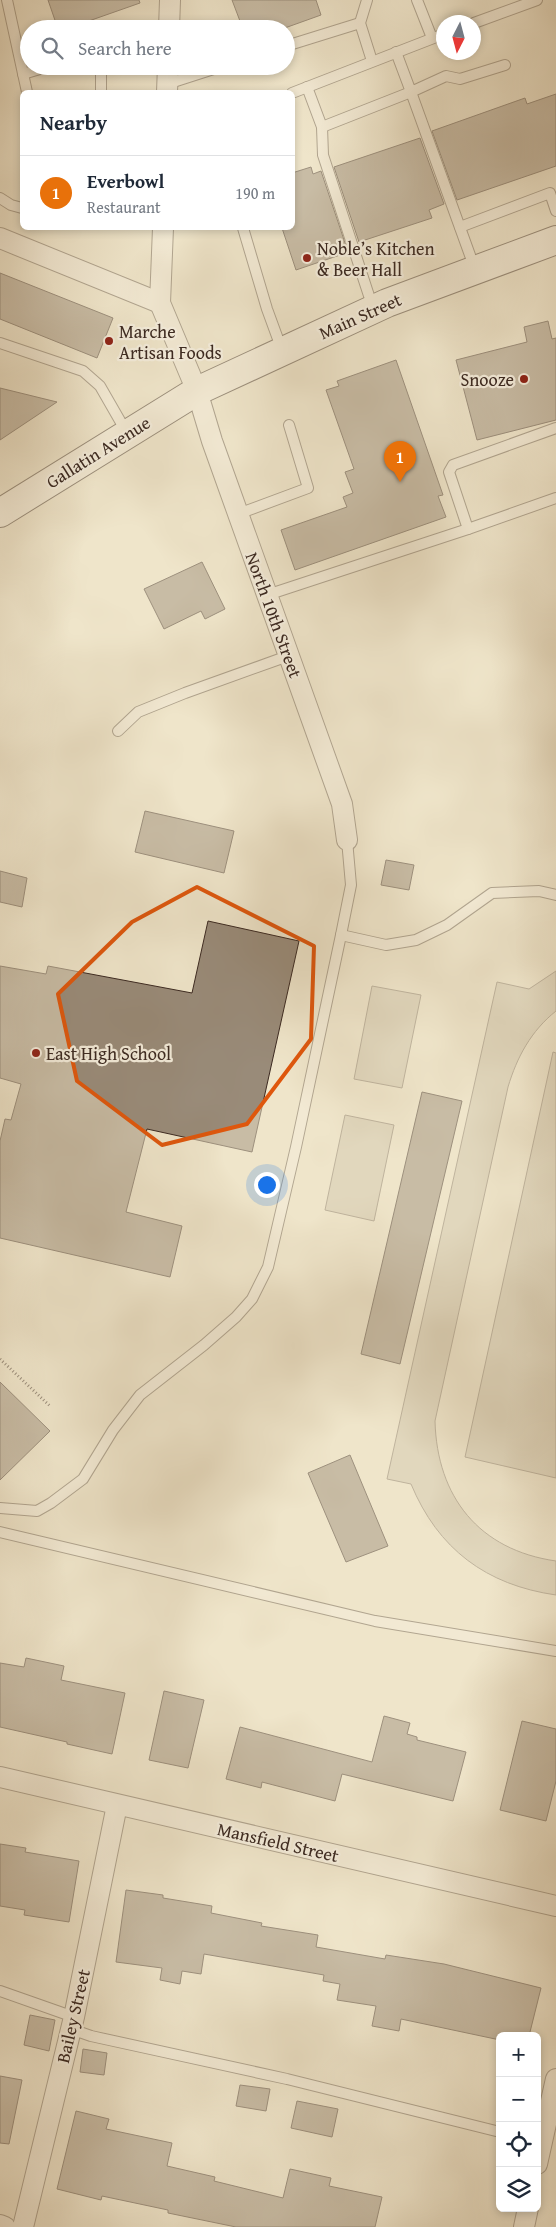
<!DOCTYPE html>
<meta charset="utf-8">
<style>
:root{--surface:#fff;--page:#f2f2f3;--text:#1f2937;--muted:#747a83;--line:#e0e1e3;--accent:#d93025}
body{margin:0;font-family:"Gentium Book Plus",serif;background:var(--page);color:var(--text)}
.controls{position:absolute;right:15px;bottom:15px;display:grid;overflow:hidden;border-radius:8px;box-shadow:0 2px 8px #0003}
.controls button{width:45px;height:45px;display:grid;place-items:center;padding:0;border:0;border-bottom:1px solid var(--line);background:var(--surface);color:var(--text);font:25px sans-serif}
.compass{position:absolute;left:436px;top:15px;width:45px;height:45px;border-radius:50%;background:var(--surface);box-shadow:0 2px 8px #0003;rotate:186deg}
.you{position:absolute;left:266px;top:1184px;width:18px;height:18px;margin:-12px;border:4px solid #fff;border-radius:50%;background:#1a73e8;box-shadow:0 0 0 8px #1a73e833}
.badge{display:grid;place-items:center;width:32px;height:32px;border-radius:50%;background:var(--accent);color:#fff;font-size:16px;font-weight:700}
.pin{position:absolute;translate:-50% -41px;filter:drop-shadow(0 1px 2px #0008)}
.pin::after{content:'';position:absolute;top:26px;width:18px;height:15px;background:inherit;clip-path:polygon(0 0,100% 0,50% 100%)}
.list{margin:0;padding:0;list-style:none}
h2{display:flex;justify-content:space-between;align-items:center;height:65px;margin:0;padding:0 20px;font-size:21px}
h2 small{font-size:16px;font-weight:400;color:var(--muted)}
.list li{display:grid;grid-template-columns:32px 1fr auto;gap:15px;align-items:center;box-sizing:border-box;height:75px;padding:0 20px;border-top:1px solid var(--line)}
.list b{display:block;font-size:19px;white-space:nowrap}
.list p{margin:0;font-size:16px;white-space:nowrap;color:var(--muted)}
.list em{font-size:16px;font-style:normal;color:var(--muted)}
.icon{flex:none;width:28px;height:28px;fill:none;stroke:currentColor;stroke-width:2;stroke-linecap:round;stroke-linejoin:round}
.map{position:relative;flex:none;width:556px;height:2227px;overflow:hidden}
.search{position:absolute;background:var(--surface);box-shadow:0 2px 8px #0003;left:20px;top:20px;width:275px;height:55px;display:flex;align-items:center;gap:12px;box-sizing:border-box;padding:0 18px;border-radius:28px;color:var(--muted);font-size:19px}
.panel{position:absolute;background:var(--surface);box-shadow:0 2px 8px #0003;left:20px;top:90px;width:275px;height:140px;border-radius:8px}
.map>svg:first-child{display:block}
.green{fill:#d0c5ad;stroke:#867767}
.building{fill:#998b79;stroke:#3b2921}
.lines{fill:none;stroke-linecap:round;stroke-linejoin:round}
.lane-casing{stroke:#68584b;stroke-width:12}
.street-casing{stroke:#68584b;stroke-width:22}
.secondary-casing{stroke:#3b2921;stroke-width:30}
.path{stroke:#3b2921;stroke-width:3;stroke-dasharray:1 2.5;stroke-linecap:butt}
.lane{stroke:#f5eedd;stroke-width:10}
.street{stroke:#f5eedd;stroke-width:20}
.secondary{stroke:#f5eedd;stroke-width:28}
.marked{fill:none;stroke:#df570d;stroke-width:4;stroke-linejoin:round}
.poi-dot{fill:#8f2418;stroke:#f5eedd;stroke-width:2}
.labels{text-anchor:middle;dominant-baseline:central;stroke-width:4.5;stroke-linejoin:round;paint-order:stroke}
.poi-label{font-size:18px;fill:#3b2921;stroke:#f5eedd;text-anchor:start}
.street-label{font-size:18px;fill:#3b2921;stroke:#f5eedd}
</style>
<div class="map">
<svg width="556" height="2227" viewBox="0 0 556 2227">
<rect width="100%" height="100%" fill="#efe5ca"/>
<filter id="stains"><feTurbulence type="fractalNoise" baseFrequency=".004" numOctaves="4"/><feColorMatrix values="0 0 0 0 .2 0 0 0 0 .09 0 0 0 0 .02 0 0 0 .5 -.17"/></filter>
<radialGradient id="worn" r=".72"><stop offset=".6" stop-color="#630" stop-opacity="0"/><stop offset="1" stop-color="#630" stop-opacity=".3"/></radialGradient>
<g class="green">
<path d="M 556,971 L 556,1011 C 531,1031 517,1057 508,1087 L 435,1421 C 437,1497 479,1550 556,1561 L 556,1595 C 486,1585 438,1549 411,1484 L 387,1479 L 497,982 L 529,989 Z"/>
<polygon points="372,986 421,995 402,1088 354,1079"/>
<polygon points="553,1052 556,1053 556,1478 465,1457"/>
<polygon points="345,1115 394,1125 374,1221 325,1210"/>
</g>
<g class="building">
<polygon points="48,0 139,0 140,3 66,29 58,29"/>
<polygon points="232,0 316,0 321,15 282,29 243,29"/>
<polygon points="556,94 556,166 457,200 432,131 525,98 527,104"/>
<polygon points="420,138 444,204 429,210 432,218 359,242 334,167"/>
<polygon points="311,167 313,174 321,171 346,246 338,249 340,255 296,270 282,228 292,228 292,173"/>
<polygon points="0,273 113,318 97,358 0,319"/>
<polygon points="548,321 552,339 556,338 556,420 477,440 456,360 527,342 524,327"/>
<polygon points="396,360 443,495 438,496 446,517 295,570 281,530 347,507 343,497 353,493 345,472 354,469 326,390 339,386 337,381"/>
<polygon points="0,388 57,402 0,440"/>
<polygon points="202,562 225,609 205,619 201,611 164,629 144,589"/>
<polygon points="145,811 234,831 224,873 135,852"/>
<polygon points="386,860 414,865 409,890 381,885"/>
<polygon points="0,871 27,878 22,907 0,902"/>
<polygon points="208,921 299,941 252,1152 147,1129 126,1212 182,1226 170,1277 0,1238 0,1141 5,1119 11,1120 21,1084 0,1078 0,966 46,974 48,966 192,993"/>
<polygon points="422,1092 462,1101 400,1364 361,1354"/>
<polygon points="0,1382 50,1431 0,1480"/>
<polygon points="350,1455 388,1546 346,1562 308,1473"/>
<polygon points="26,1658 64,1666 61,1680 125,1693 112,1754 67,1744 67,1742 0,1727 0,1663 24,1667"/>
<polygon points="164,1691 204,1700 188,1768 149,1760"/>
<polygon points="384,1716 410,1723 407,1734 417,1737 417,1740 466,1752 453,1801 342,1774 335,1801 262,1782 261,1788 226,1779 240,1727 372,1762"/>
<polygon points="522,1721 556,1729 556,1781 546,1821 500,1810"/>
<polygon points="0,1844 26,1848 25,1852 79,1861 69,1922 24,1915 25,1910 0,1906"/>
<polygon points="126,1890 163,1895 163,1898 212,1906 211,1913 262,1923 261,1926 318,1935 316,1947 385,1959 386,1955 444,1964 541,1988 529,2036 500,2036 500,2040 401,2019 399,2031 372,2026 376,2006 337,2000 340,1984 323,1981 324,1975 204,1954 201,1974 182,1971 180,1984 160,1980 162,1968 116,1962"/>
<polygon points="30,2015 55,2020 49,2051 24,2045"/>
<polygon points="83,2049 107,2053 104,2075 80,2072"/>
<polygon points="0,2076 22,2080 9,2144 0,2143"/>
<polygon points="240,2085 270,2089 266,2111 236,2106"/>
<polygon points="297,2101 338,2109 332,2137 291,2128"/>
<polygon points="76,2111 109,2119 106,2129 172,2143 167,2166 215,2177 214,2181 283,2198 290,2169 331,2178 329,2186 382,2197 375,2227 236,2227 168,2213 168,2210 102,2196 101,2200 57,2189"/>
</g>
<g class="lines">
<g class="lane-casing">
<g id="lane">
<polyline points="7,0 27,92"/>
<polyline points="367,0 360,23 372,61"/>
<polyline points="417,0 432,38"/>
<polyline points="474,23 537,0"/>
<polyline points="286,46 360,23"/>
<polyline points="396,52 411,92 446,76 460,79 505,65"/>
<polyline points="101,66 101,92"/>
<polyline points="101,69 114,66"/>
<polyline points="23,74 50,66"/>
<polyline points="167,84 223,66"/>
<polyline points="307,87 322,127 323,155 373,308"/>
<polyline points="292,93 444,34"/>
<polyline points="322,127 411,92 475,269"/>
<polyline points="0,198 11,205 22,208"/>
<polyline points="460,227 550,193 556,211"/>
<polyline points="243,228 267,309 282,350"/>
<polyline points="0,343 83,371 100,386 127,433"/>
<polyline points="238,514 308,488 289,425"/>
<polyline points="468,529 556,498"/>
<polyline points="267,595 468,529 449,472 453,465 556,428"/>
<polyline points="118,731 138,712 185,693 288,656"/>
<polyline points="341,935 386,945 416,940 447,925 492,893 539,891 556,895"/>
<polyline points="0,1508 37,1511 51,1503 83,1479 113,1430 140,1395 204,1345 236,1317 252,1299 268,1267 296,1147 341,935 351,885 347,840"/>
<polyline points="0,1532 375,1621 556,1651"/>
<polyline points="0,1991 74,2017"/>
<polyline points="71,2029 91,2036 287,2079 500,2132"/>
</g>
</g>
<g class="street-casing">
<g id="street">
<polyline points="169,29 170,0"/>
<polyline points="167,92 168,66"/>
<polyline points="163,228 160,303 197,391 212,441 342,804 347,840"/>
<polyline points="0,238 160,303"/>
<polyline points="0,1777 556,1906"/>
<polyline points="537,2164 556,2079"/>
<polyline points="0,2225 5,2227"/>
<polyline points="23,2227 74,2017 117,1805"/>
<polyline points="524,2227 528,2208"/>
</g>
</g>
<g class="secondary-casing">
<polyline id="secondary" points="0,513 197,391 387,303 556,240"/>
</g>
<polyline class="path" points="0,1359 50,1406"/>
<use href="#lane" class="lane"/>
<use href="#street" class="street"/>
<use href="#secondary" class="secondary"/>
</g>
<path d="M0 0H556V2227H0ZM 197,887 L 314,946 L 311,1039 L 247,1124 L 162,1145 L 77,1081 L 58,994 L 132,922 Z" fill="#efe5ca" fill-opacity=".55" fill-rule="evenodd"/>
<path class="marked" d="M 197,887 L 314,946 L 311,1039 L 247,1124 L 162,1145 L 77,1081 L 58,994 L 132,922 Z"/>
<g class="poi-dot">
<circle cx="307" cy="258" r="5"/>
<circle cx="109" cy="341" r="5"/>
<circle cx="524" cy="379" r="5"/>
<circle cx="36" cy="1053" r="5"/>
</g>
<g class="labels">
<g class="poi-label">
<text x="317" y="248">Noble’s Kitchen<tspan x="317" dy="21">&amp; Beer Hall</tspan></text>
<text x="119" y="331">Marche<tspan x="119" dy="21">Artisan Foods</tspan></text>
<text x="514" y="379" text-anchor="end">Snooze</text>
<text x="46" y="1053">East High School</text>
</g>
<g class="street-label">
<text transform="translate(360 316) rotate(-24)">Main Street</text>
<text transform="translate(98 452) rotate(-32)">Gallatin Avenue</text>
<text transform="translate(274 615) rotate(70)">North 10th Street</text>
<text transform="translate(278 1842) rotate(13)">Mansfield Street</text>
<text transform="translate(73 2016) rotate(-77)">Bailey Street</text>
</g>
</g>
<rect width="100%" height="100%" filter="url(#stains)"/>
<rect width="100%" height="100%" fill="url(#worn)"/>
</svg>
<div class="controls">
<button>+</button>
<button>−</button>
<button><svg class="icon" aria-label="locate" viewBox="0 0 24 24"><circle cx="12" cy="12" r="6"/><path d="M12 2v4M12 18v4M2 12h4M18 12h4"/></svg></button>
<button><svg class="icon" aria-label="layers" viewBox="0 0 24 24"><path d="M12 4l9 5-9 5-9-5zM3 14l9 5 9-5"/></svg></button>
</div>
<svg class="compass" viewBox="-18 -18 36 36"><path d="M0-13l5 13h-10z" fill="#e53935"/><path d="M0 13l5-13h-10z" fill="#747a83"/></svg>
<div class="you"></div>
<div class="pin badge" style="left:400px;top:482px;background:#e8710a">1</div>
<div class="search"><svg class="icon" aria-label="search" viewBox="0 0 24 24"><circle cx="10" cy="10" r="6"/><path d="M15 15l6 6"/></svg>Search here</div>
<section class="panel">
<h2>Nearby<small></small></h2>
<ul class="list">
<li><span class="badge" style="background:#e8710a">1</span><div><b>Everbowl</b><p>Restaurant</p></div><em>190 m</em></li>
</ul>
</section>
</div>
